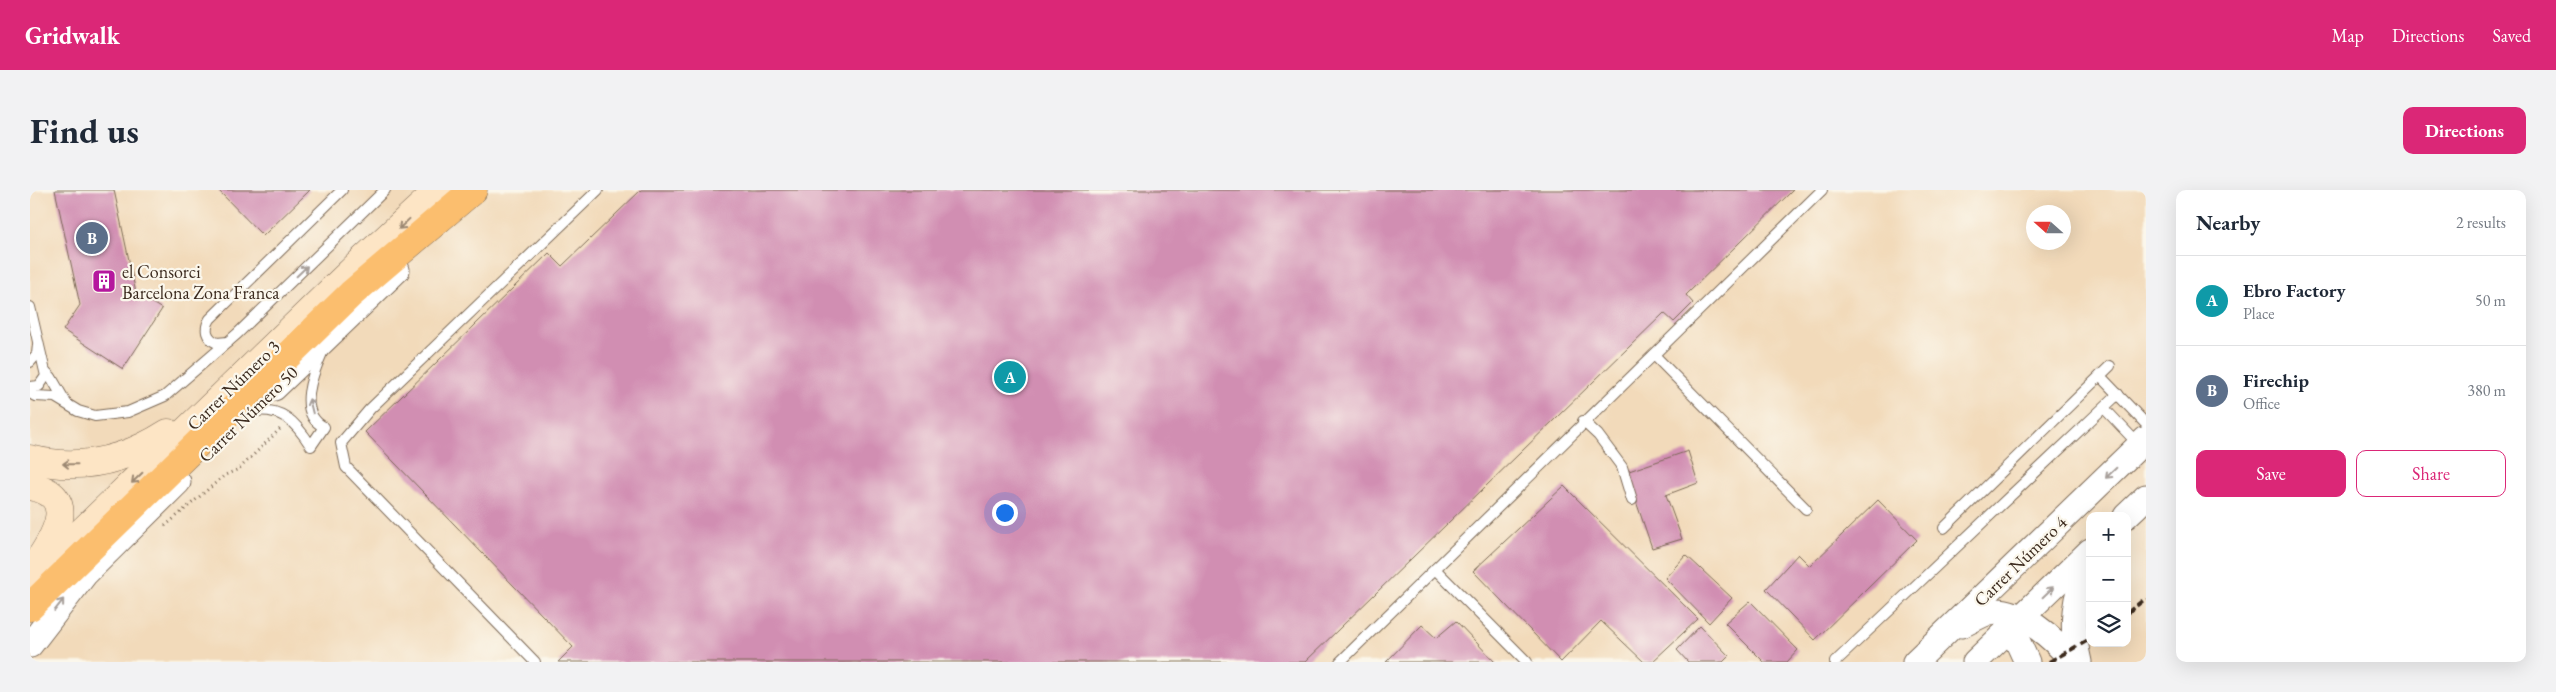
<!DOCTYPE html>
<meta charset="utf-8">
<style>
:root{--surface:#fff;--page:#f2f2f3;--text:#1f2937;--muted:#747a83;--line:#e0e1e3;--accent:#db2777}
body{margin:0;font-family:"EB Garamond",serif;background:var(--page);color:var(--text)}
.controls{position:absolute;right:15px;bottom:15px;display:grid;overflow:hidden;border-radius:10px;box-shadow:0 5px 20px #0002}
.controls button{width:45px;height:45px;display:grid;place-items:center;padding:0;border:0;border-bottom:1px solid var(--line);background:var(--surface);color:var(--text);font:25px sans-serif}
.compass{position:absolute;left:1996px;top:15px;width:45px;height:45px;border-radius:50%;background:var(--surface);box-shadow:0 5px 20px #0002;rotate:291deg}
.you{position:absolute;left:974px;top:322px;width:18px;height:18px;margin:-12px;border:4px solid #fff;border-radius:50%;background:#1a73e8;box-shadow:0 0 0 8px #1a73e833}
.badge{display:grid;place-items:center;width:32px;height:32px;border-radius:50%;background:var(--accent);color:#fff;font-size:16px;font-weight:700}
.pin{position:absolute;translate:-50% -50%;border:2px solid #fff;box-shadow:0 1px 5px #0006}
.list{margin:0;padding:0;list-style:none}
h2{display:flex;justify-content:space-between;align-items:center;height:65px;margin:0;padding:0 20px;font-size:21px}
h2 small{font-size:16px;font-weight:400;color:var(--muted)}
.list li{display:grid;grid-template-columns:32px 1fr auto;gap:15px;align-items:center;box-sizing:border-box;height:90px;padding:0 20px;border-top:1px solid var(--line)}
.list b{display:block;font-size:19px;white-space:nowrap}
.list p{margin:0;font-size:16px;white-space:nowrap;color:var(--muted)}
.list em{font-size:16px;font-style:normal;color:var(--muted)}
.actions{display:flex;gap:10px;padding:15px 20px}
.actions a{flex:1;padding:11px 0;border:1px solid var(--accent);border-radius:10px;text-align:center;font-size:18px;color:var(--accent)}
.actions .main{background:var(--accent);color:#fff}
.icon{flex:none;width:28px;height:28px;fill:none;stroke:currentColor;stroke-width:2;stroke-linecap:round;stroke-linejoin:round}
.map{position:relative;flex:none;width:2116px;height:472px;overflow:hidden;border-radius:10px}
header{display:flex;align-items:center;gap:30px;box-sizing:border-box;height:70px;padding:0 25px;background:var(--accent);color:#fff}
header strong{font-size:24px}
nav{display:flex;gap:28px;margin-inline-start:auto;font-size:18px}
.intro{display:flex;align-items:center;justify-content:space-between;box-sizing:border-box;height:120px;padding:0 30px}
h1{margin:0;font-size:35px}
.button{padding:12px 22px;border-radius:10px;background:var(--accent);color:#fff;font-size:18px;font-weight:700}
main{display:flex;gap:30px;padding:0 30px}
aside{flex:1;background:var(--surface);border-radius:10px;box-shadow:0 5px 20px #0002}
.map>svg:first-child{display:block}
.building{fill:#d18eb2}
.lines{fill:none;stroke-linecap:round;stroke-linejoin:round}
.service-casing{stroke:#7b6855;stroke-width:12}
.tertiary-casing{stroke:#7b6855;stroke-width:27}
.secondary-casing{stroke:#7b6855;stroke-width:29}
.trunk-casing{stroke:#7b6855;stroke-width:29}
.path{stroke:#7b6855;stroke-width:3;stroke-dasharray:1 4;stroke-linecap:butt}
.service{stroke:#fff;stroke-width:10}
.tertiary{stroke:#fff;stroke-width:25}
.secondary{stroke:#fde5c5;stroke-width:28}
.trunk{stroke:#fbbe6e;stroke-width:28}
.rail{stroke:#3b2a1e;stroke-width:4;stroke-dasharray:8 4;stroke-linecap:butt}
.oneway{stroke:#9c8872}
.oneway2{stroke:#a79f9a}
.labels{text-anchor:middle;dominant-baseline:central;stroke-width:4.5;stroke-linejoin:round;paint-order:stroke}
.poi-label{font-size:18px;fill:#3b2a1e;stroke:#fbf7ec;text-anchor:start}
.street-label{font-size:18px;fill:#3b2a1e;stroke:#fbf7ec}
</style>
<header>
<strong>Gridwalk</strong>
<nav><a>Map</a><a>Directions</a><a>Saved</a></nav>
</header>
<div class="intro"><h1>Find us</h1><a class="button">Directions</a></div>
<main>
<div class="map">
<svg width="2116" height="472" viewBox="0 0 2116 472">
<rect width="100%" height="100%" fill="#fbf7ec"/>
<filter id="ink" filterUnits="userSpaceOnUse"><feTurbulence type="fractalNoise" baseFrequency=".02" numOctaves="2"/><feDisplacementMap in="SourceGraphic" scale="10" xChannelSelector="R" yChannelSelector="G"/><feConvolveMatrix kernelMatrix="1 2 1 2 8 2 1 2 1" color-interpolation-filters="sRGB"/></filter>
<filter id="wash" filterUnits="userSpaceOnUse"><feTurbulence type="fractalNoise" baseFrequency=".0096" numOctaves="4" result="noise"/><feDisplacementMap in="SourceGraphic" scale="20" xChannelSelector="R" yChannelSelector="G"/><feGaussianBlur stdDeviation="1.12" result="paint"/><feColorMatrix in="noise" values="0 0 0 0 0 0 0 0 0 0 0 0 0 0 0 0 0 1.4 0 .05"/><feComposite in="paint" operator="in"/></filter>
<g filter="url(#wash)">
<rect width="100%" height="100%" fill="#f2daba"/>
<g id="blocks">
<g class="building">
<polygon points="25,0 84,0 106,103 132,119 93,179 33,140 50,115"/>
<polygon points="188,0 280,0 233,46"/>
<polygon points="611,0 1763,0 1656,105 1663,113 1644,132 1634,123 1275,472 528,472 543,457 335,242 519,63 532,76"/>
<polygon points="1658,261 1668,293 1636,305 1652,349 1622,358 1596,282"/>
<polygon points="1534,296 1668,429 1622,472 1614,472 1571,431 1531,472 1443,381"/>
<polygon points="1848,310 1887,350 1785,450 1736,399 1768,364 1780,376"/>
<polygon points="1656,365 1702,408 1679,433 1635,388"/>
<polygon points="1720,411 1768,460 1757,472 1734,472 1695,433"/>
<polygon points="1426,431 1465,472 1356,472 1392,435 1406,448"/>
<polygon points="1670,436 1699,466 1693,472 1658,472 1647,460"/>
</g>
</g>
</g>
<g filter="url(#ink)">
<use href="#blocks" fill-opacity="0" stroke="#7b6855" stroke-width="1"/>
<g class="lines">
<g class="service-casing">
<g id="service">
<polyline points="0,117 16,186 9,196 0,197"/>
<path d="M 198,152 L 187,153 C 176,148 174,139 180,129 L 312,0"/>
<polyline points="1624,165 1776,319"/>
<polyline points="0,172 7,164 8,155"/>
<polyline points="16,182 21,187 35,211"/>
<polyline points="2070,186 2116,234"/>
<polyline points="0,203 5,206 25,207 48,221 65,226 98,222 135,206 207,144 355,0"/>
<polyline points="2074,218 2109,255"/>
<path d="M 219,222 C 250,215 265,231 281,256 L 294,237 C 266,223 283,183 292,163"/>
<polyline points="1553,231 1568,245 1592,277 1602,310"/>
<polyline points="1914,338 2080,176"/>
<polyline points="1405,379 1497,472"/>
<polyline points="505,472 316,277 311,253 340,219 568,0"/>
<polyline points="1310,472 1792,0"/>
<polyline points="1805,472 2088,204"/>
</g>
</g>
<g class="tertiary-casing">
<g id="tertiary">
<polyline points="244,198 367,80"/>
<polyline points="2096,326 2116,307"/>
<polyline points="1975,424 1997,472"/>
<path d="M 1932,435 C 1941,431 1951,424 1960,422 C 1988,415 2028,452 2043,472"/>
<polyline points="0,455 55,384 148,292"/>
<polyline points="1885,472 2116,249"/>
<polyline points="1945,472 2060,361"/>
<path d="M 2049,472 C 2040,435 2044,406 2060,371"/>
</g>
</g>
<g class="secondary-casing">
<g id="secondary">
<path d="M 0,269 C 50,282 96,270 138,243"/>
<path d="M 0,296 C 49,305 26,345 9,370"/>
<polyline points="0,392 333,70 409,0"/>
</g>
</g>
<g class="trunk-casing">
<polyline id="trunk" points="0,417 321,104 443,0"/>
</g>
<polyline class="path" points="135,336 195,285 209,279 250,239"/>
<use href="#service" class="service"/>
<use href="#tertiary" class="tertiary"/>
<use href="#secondary" class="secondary"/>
<use href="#trunk" class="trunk"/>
<g class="rail">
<polyline points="2097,423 2116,408"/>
<polyline points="2019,472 2060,449"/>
</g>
</g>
<defs><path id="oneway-shaft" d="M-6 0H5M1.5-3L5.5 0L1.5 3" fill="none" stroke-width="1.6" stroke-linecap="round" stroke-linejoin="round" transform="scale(1.25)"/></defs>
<g class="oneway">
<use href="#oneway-shaft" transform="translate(374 34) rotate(137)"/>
<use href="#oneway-shaft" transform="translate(40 274) rotate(-179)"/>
<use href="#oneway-shaft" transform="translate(107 288) rotate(136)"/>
</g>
<g class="oneway2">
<use href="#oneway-shaft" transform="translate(272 81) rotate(-44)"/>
<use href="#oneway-shaft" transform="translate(281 216) rotate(-104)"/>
<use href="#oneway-shaft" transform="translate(2081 283) rotate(136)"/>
<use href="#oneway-shaft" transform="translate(2018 402) rotate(-44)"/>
<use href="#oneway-shaft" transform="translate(29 415) rotate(-52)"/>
</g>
</g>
<defs>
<g id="building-square" transform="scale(1.25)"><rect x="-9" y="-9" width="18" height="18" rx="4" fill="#b5179e" stroke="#fbf7ec"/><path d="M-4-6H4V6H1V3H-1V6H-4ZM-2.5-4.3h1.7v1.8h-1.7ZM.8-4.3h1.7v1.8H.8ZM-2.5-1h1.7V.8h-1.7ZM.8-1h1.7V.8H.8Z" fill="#fff"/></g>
</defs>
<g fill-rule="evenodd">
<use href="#building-square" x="74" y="91"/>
</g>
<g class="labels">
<g class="poi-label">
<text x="92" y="81">el Consorci<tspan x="92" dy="21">Barcelona Zona Franca</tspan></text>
</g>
<g class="street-label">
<text transform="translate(203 195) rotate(-44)">Carrer Número 3</text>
<text transform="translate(218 224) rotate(-44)">Carrer Número 50</text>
<text transform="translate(1990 371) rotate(-44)">Carrer Número 4</text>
</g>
</g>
</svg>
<div class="controls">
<button>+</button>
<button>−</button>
<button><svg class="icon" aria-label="layers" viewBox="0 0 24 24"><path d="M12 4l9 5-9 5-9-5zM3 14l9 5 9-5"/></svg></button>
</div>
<svg class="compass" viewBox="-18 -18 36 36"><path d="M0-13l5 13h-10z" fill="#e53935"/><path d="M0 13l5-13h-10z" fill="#747a83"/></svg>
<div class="you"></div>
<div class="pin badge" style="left:980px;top:187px;background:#0f9aa8">A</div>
<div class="pin badge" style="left:62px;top:48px;background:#5c6f8a">B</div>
</div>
<aside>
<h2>Nearby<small>2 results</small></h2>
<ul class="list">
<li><span class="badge" style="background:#0f9aa8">A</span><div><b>Ebro Factory</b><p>Place</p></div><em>50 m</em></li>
<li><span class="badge" style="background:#5c6f8a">B</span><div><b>Firechip</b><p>Office</p></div><em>380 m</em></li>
</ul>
<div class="actions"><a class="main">Save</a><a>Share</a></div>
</aside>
</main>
